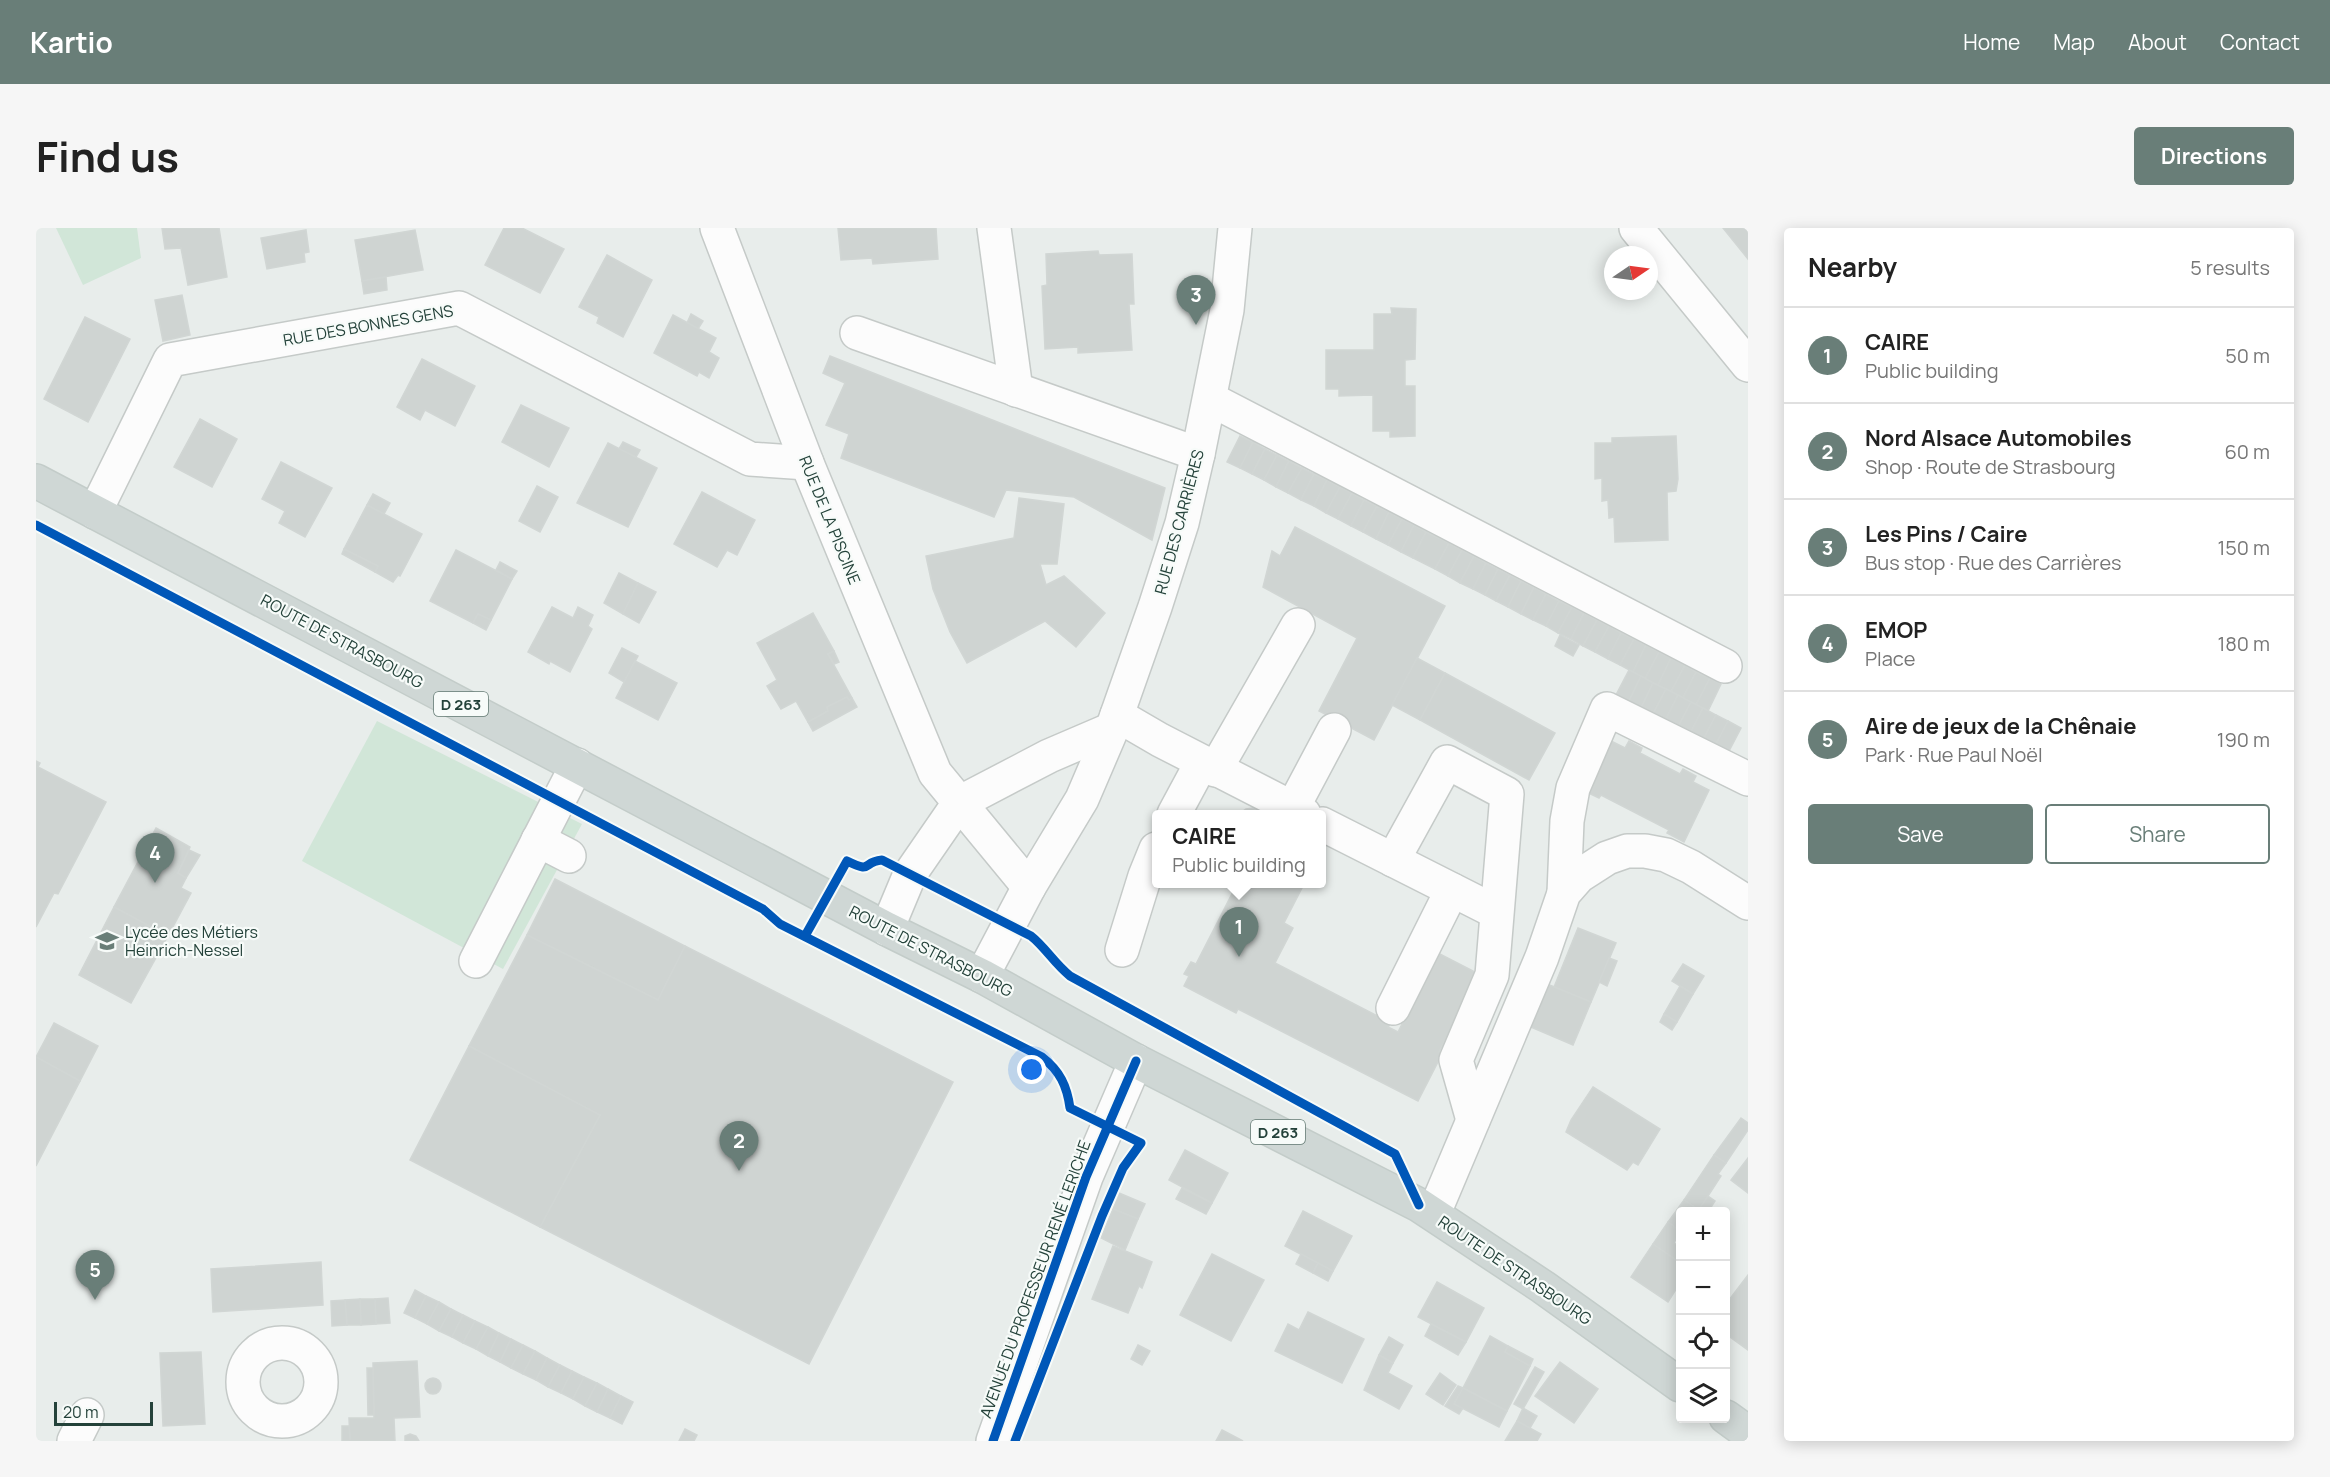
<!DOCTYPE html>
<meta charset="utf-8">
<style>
:root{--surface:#fff;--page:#f6f6f6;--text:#222;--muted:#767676;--line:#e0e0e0;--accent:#697e78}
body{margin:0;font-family:Manrope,sans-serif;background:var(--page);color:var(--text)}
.controls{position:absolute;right:18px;bottom:18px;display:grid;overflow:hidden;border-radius:6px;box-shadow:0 3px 15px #0003}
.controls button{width:54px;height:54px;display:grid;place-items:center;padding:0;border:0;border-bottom:2px solid var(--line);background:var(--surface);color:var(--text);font:30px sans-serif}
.compass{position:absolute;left:1568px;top:18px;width:54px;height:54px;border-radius:50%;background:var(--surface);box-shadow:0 3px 15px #0003;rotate:77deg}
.scale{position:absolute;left:18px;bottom:15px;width:99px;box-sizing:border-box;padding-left:6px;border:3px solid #24423a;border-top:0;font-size:16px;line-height:21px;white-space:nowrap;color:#24423a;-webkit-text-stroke:4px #f7fbf9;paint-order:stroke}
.you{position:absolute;left:996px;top:842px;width:21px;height:21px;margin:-15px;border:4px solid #fff;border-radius:50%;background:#1a73e8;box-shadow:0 0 0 9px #1a73e833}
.badge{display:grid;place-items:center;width:39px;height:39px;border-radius:50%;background:var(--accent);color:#fff;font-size:20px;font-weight:700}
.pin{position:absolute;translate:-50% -50px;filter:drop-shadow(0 2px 3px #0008)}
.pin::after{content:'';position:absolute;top:32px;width:21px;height:18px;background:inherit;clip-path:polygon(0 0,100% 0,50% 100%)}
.popup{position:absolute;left:1116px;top:582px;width:174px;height:78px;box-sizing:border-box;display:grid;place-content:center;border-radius:6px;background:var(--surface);filter:drop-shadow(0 2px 4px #0005);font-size:20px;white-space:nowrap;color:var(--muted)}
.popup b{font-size:22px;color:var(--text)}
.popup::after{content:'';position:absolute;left:50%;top:100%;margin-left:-12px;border:12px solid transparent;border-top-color:var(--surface)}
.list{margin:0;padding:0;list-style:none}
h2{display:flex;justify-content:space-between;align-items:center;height:78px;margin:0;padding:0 24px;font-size:26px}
h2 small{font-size:20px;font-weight:400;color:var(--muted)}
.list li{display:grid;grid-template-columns:39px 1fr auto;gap:18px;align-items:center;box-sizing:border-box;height:96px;padding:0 24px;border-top:2px solid var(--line)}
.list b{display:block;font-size:22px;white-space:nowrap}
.list p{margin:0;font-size:20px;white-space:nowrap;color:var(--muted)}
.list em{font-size:20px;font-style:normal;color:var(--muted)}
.actions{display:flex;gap:12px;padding:18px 24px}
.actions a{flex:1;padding:14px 0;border:2px solid var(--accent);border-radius:6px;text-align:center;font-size:21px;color:var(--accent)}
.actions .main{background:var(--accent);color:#fff}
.icon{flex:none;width:33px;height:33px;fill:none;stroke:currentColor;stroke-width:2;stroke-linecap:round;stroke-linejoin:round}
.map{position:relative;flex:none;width:1712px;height:1213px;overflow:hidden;border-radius:6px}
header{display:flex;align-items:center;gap:36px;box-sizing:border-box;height:84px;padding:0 30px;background:var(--accent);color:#fff}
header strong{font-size:28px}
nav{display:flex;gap:33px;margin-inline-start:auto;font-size:21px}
.intro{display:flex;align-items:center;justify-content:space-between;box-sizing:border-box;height:144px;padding:0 36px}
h1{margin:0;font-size:42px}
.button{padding:15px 27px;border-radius:6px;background:var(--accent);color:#fff;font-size:21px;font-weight:700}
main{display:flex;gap:36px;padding:0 36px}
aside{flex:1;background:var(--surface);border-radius:6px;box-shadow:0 3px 15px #0003}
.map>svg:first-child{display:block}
.green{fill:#d1e6d8}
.building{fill:#cfd4d2;stroke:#d1d6d4;stroke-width:1.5}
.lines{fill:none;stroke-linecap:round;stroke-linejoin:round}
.minor-casing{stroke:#c5cac8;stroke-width:36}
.major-casing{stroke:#c3ccc9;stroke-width:36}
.minor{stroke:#fcfcfc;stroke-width:33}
.major{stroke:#cfd7d5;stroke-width:33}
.cycleway-casing{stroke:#f7fbf9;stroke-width:13}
.cycleway{stroke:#0057b8;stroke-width:9}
.labels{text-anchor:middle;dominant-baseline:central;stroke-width:4.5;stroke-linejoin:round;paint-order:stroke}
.shield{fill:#f7fbf9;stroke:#637a73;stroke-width:1.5}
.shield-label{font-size:15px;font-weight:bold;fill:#24423a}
.street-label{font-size:16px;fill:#24423a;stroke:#f7fbf9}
.poi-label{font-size:16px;fill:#24423a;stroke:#f7fbf9;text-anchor:start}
</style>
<header>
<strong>Kartio</strong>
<nav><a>Home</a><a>Map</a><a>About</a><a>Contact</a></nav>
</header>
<div class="intro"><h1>Find us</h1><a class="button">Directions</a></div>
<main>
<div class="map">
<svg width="1712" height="1213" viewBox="0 0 1712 1213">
<rect width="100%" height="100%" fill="#e8edeb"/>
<g class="green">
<polygon points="20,0 101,0 105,30 47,57"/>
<polygon points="341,493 546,596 467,741 266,633"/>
</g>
<g class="building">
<polygon points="126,0 183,0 191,49 152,57 145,20 129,21"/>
<polygon points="468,0 486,0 528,21 504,65 449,37"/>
<polygon points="802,0 900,0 902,31 837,36 836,30 805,32"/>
<polygon points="1687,0 1712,0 1712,31"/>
<polygon points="270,2 273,24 268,25 269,34 231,41 225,10"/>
<polygon points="379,2 387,42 326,53 319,12"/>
<polygon points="1062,23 1063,27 1096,26 1098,76 1093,76 1096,122 1042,125 1042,119 1009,121 1006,58 1011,57 1010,26"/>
<polygon points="571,27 616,52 587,109 561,95 563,89 543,79"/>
<polygon points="350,49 351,62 328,66 326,53"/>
<polygon points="146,67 154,107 127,113 119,72"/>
<polygon points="1355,80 1380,81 1379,131 1369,132 1369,158 1379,158 1379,208 1354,209 1354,203 1337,203 1337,167 1303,168 1303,161 1290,161 1290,122 1338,122 1338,86 1356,86"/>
<polygon points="655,86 667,93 662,101 651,95"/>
<polygon points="637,87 680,110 673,124 683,130 673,150 663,144 661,148 618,125"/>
<polygon points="49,89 94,111 52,194 8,171"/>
<polygon points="794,128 1129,260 1116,312 1038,269 970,262 958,289 805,230 813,206 790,197 809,155 787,145"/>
<polygon points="386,131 439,158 419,198 389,182 384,192 361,179"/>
<polygon points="485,177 533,200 513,239 466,214"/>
<polygon points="164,191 201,211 176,259 138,239"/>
<polygon points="1204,208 1217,214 1204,240 1191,234"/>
<polygon points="1640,208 1642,251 1640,263 1631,264 1632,312 1579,314 1578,289 1573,290 1572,272 1566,273 1566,250 1559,251 1559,215 1576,215 1576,210"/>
<polygon points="587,214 604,222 600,229 583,221"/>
<polygon points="1217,214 1229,221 1216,246 1204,240"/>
<polygon points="572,215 621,240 592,299 541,275"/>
<polygon points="1229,221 1241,227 1228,252 1216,246"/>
<polygon points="1241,227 1253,233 1240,259 1228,252"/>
<polygon points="1253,233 1266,240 1252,265 1240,259"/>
<polygon points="245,234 296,260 269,309 243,295 249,283 226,271"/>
<polygon points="1266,240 1278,246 1265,272 1252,265"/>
<polygon points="1278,246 1291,252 1278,278 1265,272"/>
<polygon points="1291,252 1304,259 1290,285 1278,278"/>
<polygon points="501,258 522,269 504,304 483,293"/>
<polygon points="1304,259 1316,265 1302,291 1290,285"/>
<polygon points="666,264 719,292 701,327 691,322 681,339 638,316"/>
<polygon points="1316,265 1328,272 1315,298 1302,291"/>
<polygon points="337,266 354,275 348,286 331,277"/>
<polygon points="983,270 1028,276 1021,336 1004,336 1010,357 1028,348 1069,385 1040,419 1009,393 931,435 914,404 897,361 890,328 978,310"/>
<polygon points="1328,272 1341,278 1327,304 1315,298"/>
<polygon points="331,277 386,306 364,348 362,347 357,354 339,344 342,338 308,321"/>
<polygon points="1341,278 1353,284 1340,311 1327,304"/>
<polygon points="1353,284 1366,291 1352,317 1340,311"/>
<polygon points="1366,291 1378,297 1365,324 1352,317"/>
<polygon points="1378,297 1390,304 1377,330 1365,324"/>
<polygon points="1259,299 1409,378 1338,512 1283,483 1321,410 1227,359 1236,323 1244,328"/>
<polygon points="1390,304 1413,315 1399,341 1377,330"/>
<polygon points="1413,315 1426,322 1412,348 1399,341"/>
<polygon points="308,321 342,338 339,344 306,326"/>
<polygon points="420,322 476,351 455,392 442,386 437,395 394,373"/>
<polygon points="1426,322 1438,328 1424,355 1412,348"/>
<polygon points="1438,328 1450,335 1437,361 1424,355"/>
<polygon points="464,334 481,343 476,351 460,342"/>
<polygon points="1450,335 1462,341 1449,367 1437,361"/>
<polygon points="1462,341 1474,347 1460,373 1449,367"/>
<polygon points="583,345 602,355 587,386 568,375"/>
<polygon points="1474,347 1485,353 1472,379 1460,373"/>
<polygon points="1485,353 1498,359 1485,386 1472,379"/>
<polygon points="602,355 620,364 603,395 587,386"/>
<polygon points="1498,359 1510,366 1497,392 1485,386"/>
<polygon points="1510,366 1523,373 1510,398 1497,392"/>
<polygon points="1523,373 1536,379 1522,405 1510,398"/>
<polygon points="516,379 537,390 542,379 557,387 552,398 556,401 534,444 514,433 513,436 492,424"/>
<polygon points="1536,379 1548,385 1535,411 1522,405"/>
<polygon points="777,385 798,423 792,426 816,470 813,472 811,469 791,479 792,483 772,494 760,473 745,481 731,458 741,452 721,415"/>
<polygon points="1548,385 1561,392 1547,418 1535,411"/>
<polygon points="442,386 455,392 450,402 437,395"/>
<polygon points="1561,392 1573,398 1559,424 1547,418"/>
<polygon points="1573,398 1585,405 1572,431 1559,424"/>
<polygon points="1585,405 1598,411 1584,437 1572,431"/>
<polygon points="1524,407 1543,417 1537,428 1519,418"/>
<polygon points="1598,411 1610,417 1597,444 1584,437"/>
<polygon points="1610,417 1623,424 1609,451 1597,444"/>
<polygon points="586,420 602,428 588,454 573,445"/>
<polygon points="798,423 803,434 798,436 792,426"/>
<polygon points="1623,424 1635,430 1622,457 1609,451"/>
<polygon points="1381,430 1409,445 1384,492 1356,477"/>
<polygon points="1635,430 1649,437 1635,464 1622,457"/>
<polygon points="599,433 641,455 622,492 580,470"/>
<polygon points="1649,437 1660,444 1647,470 1635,464"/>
<polygon points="1593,442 1605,448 1593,473 1580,467"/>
<polygon points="1660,444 1674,450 1660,477 1647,470"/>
<polygon points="1409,445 1519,505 1493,552 1384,492"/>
<polygon points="1605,448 1617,455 1605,480 1593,473"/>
<polygon points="1674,450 1685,456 1672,483 1660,477"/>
<polygon points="1617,455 1630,461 1617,486 1605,480"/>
<polygon points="1630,461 1642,467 1629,493 1617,486"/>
<polygon points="1642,467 1655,474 1642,499 1629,493"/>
<polygon points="811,469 813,472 816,470 821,479 777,503 772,494 792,483 791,479"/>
<polygon points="1655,474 1667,480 1654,506 1642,499"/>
<polygon points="1667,480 1680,487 1667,512 1654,506"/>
<polygon points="1680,487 1692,493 1679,518 1667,512"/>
<polygon points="1692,493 1705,500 1692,525 1679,518"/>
<polygon points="1571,511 1589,520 1593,513 1606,520 1604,525 1644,546 1647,541 1660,548 1657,554 1673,562 1648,614 1631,605 1633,602 1565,567 1563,570 1546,562"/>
<polygon points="0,533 4,535 2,539 70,574 22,666 18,665 0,699"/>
<polygon points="1217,580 1229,586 1203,586 1210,581"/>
<polygon points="120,600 154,619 142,645 150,650 145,660 155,665 132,708 78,679"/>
<polygon points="153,622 164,627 150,650 142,645"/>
<polygon points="519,651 649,718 622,772 491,707"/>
<polygon points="1201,656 1268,656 1248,695 1257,700 1239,735 1355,795 1352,799 1362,804 1402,725 1443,746 1403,824 1406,826 1382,873 1202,781 1200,785 1148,758 1153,748 1148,746 1155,734 1160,736"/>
<polygon points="78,679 132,708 95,775 43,747"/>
<polygon points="1542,700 1580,715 1555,774 1518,759"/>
<polygon points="491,707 622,772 649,718 917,854 773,1136 504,999 564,887 433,818"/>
<polygon points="1573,730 1581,733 1571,758 1563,754"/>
<polygon points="1647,736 1668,748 1657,766 1636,753"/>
<polygon points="1511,756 1555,774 1537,817 1495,799"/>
<polygon points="1644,758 1657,766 1641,794 1628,786"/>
<polygon points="1628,786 1641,794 1636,802 1624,794"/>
<polygon points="18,795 62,818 44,853 0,829"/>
<polygon points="433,818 564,887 504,999 374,932"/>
<polygon points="0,829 44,853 0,938"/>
<polygon points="1557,859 1624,901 1602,937 1597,934 1591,942 1530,904 1535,892"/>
<polygon points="1705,890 1712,895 1712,902 1690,935 1678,927"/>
<polygon points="1149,922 1192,945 1176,975 1133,952"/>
<polygon points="1678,927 1690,935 1682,946 1685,948 1663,982 1648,972"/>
<polygon points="1712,930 1712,965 1695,952"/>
<polygon points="1146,960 1176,975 1170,986 1140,971"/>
<polygon points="1083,965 1109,976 1102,991 1077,981"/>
<polygon points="1672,968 1679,973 1672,984 1661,984"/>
<polygon points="1648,972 1663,982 1644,984 1644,1003 1632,994"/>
<polygon points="1077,981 1102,991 1089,1022 1065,1010"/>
<polygon points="1267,983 1316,1008 1297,1043 1249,1018"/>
<polygon points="1632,994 1644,1003 1638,1015 1644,1019 1644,1030 1642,1033 1617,1016"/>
<polygon points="1617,1016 1644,1035 1644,1055 1632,1074 1595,1049"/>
<polygon points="1077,1018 1116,1034 1106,1060 1103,1058 1092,1085 1056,1071"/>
<polygon points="1176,1026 1228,1052 1195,1113 1144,1087"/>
<polygon points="1265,1026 1282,1035 1277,1045 1260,1036"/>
<polygon points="285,1034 287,1077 177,1084 175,1041"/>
<polygon points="1282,1035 1297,1043 1292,1053 1277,1045"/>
<polygon points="1712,1047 1712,1122 1690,1106 1690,1076"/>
<polygon points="1401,1054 1448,1080 1430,1114 1382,1089"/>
<polygon points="379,1062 390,1068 379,1090 368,1085"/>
<polygon points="390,1068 403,1074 391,1096 379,1090"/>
<polygon points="352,1070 354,1095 340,1096 339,1071"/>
<polygon points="324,1071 339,1071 340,1096 325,1097"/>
<polygon points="324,1071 325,1097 311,1097 309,1072"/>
<polygon points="309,1072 311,1097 296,1098 295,1073"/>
<polygon points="403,1074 415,1081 403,1103 391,1096"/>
<polygon points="415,1081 427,1087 416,1109 403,1103"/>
<polygon points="1272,1084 1328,1111 1306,1155 1239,1123 1252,1096 1263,1102"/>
<polygon points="427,1087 439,1093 427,1115 416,1109"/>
<polygon points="439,1093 452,1099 440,1121 427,1115"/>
<polygon points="1395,1096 1430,1114 1422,1127 1389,1108"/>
<polygon points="452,1099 463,1105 452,1128 440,1121"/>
<polygon points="463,1105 475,1111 464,1134 452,1128"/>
<polygon points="1454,1108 1472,1118 1469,1124 1494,1138 1471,1183 1427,1160"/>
<polygon points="1353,1109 1367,1117 1357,1135 1343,1127"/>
<polygon points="475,1111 487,1117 475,1140 464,1134"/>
<polygon points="487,1117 499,1123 487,1146 475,1140"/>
<polygon points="1102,1117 1114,1123 1106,1137 1095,1131"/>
<polygon points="1472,1118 1497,1131 1494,1138 1469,1124"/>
<polygon points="499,1123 511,1130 500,1152 487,1146"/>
<polygon points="165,1124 169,1196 127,1198 124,1125"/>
<polygon points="1343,1127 1357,1135 1352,1145 1376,1158 1363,1181 1328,1162"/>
<polygon points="511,1130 524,1137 512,1159 500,1152"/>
<polygon points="381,1133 384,1189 358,1190 359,1213 314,1213 313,1190 338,1190 337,1135"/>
<polygon points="1524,1134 1562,1161 1538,1195 1499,1168"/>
<polygon points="524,1137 536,1143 525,1165 512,1159"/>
<polygon points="1499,1139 1508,1144 1487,1181 1478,1176"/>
<polygon points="331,1140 337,1140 338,1187 332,1187"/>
<polygon points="536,1143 548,1149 537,1171 525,1165"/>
<polygon points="1404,1145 1420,1157 1407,1177 1390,1166"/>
<polygon points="548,1149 561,1155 549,1178 537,1171"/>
<circle cx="397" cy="1158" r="8"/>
<polygon points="561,1155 572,1161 561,1184 549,1178"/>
<polygon points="1422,1158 1427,1160 1418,1176 1427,1180 1423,1186 1409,1178"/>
<polygon points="1427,1160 1471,1183 1463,1199 1418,1176"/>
<polygon points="572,1161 585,1168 574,1190 561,1184"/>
<polygon points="585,1168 597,1174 586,1196 574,1190"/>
<polygon points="1487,1180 1501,1188 1494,1200 1481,1193"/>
<polygon points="1481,1193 1505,1206 1501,1213 1469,1213"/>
<polygon points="306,1198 313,1198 314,1213 306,1213"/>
<polygon points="649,1201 661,1207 658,1213 643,1213"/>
<polygon points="1186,1202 1207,1213 1180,1213"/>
<polygon points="374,1206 380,1208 383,1213 369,1213 369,1208"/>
</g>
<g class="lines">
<g class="minor-casing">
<g id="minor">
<polyline points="681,0 771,235 899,545 993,659"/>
<polyline points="958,0 980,162"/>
<polyline points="1600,0 1712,137"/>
<polyline points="821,105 1162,226"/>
<polyline points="1174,171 1689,438"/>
<polyline points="59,284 134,132 423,80 714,231 771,235"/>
<polyline points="1081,487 1124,512 1268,586"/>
<polyline points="1179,542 1262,397"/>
<polyline points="1256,581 1298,502"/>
<polyline points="1138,586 1166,534"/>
<polyline points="1286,596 1460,684"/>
<polyline points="502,612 533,628"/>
<polyline points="1357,632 1411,534 1471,566 1456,747 1420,832 1437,892"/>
<polyline points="1528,665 1531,593 1537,560 1571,481 1712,551"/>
<polyline points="851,701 874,646 923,575 1013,528 1076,501"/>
<polyline points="1086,722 1109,648 1120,621"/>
<polyline points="440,733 541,537"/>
<polyline points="946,748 993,659 1046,571 1076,501 1119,379 1146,295 1162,226 1191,82 1199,0"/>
<polyline points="1357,780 1416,662"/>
<polyline points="1398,985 1506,729 1528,665 1543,648 1571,630 1591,623 1609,623 1630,627 1655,639 1712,675"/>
<circle cx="246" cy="1154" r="39"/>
<polyline points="38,1213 51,1187"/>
<polyline points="957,1213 1050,949 1100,833"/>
</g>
</g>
<g class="major-casing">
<g id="major">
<polyline points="0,253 851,701 946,748 1100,833 1383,977 1507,1059 1644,1157"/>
<polyline points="1690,1189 1712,1205"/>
</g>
</g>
<use href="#minor" class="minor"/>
<use href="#major" class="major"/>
<g class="cycleway-casing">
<g id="cycleway">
<path d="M 0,297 L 727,681 L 744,696 L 1006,829 C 1024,843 1031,858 1034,880 L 1105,915 L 1087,940 L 1066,988 L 979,1213"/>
<path d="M 769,708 L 811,633 C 838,646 825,634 846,632 L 995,708 C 1009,719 1018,735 1034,748 L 1359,926 L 1383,977"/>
<polyline points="957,1213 1050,949 1100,833"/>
</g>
</g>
<use href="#cycleway" class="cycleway"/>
</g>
<defs>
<g id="school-bare" transform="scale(1.8)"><path d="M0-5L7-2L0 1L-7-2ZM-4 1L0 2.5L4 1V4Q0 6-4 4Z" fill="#697e78" stroke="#f7fbf9" stroke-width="2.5" paint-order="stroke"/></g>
</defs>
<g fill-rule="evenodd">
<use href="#school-bare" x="71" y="713"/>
</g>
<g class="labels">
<g class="shield">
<rect x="398" y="464" width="54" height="24" rx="4.5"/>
<rect x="1215" y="892" width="54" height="24" rx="4.5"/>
</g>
<g class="shield-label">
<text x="425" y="476">D 263</text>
<text x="1242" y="904">D 263</text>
</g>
<g class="street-label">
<text transform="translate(332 97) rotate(-10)">RUE DES BONNES GENS</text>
<text transform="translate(794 292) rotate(68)">RUE DE LA PISCINE</text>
<text transform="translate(1143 294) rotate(-75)">RUE DES CARRIÈRES</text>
<text transform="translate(306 413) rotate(28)">ROUTE DE STRASBOURG</text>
<text transform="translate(895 723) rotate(27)">ROUTE DE STRASBOURG</text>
<text transform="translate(1479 1042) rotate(34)">ROUTE DE STRASBOURG</text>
<text transform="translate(999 1051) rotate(-70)">AVENUE DU PROFESSEUR RENÉ LERICHE</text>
</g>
<g class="poi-label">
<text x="89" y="704">Lycée des Métiers<tspan x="89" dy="18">Heinrich-Nessel</tspan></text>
</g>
</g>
</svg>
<div class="controls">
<button>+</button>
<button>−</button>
<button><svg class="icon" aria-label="locate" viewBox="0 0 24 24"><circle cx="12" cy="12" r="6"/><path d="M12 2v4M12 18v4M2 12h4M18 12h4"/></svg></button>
<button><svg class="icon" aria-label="layers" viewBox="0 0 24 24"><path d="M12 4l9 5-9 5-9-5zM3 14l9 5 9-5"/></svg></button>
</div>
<svg class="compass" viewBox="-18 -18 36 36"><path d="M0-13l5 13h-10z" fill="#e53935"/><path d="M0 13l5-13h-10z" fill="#767676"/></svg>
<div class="scale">20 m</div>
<div class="you"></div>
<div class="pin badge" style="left:1203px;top:729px">1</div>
<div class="popup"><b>CAIRE</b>Public building</div>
<div class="pin badge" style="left:703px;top:943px">2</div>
<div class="pin badge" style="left:1160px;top:97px">3</div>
<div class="pin badge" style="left:119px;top:655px">4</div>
<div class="pin badge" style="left:59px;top:1072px">5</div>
</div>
<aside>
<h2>Nearby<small>5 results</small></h2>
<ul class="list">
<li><span class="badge">1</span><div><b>CAIRE</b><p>Public building</p></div><em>50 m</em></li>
<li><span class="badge">2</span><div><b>Nord Alsace Automobiles</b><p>Shop · Route de Strasbourg</p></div><em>60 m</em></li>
<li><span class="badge">3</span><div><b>Les Pins / Caire</b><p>Bus stop · Rue des Carrières</p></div><em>150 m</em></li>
<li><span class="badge">4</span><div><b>EMOP</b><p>Place</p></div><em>180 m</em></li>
<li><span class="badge">5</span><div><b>Aire de jeux de la Chênaie</b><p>Park · Rue Paul Noël</p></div><em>190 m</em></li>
</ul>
<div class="actions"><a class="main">Save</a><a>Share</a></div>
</aside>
</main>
